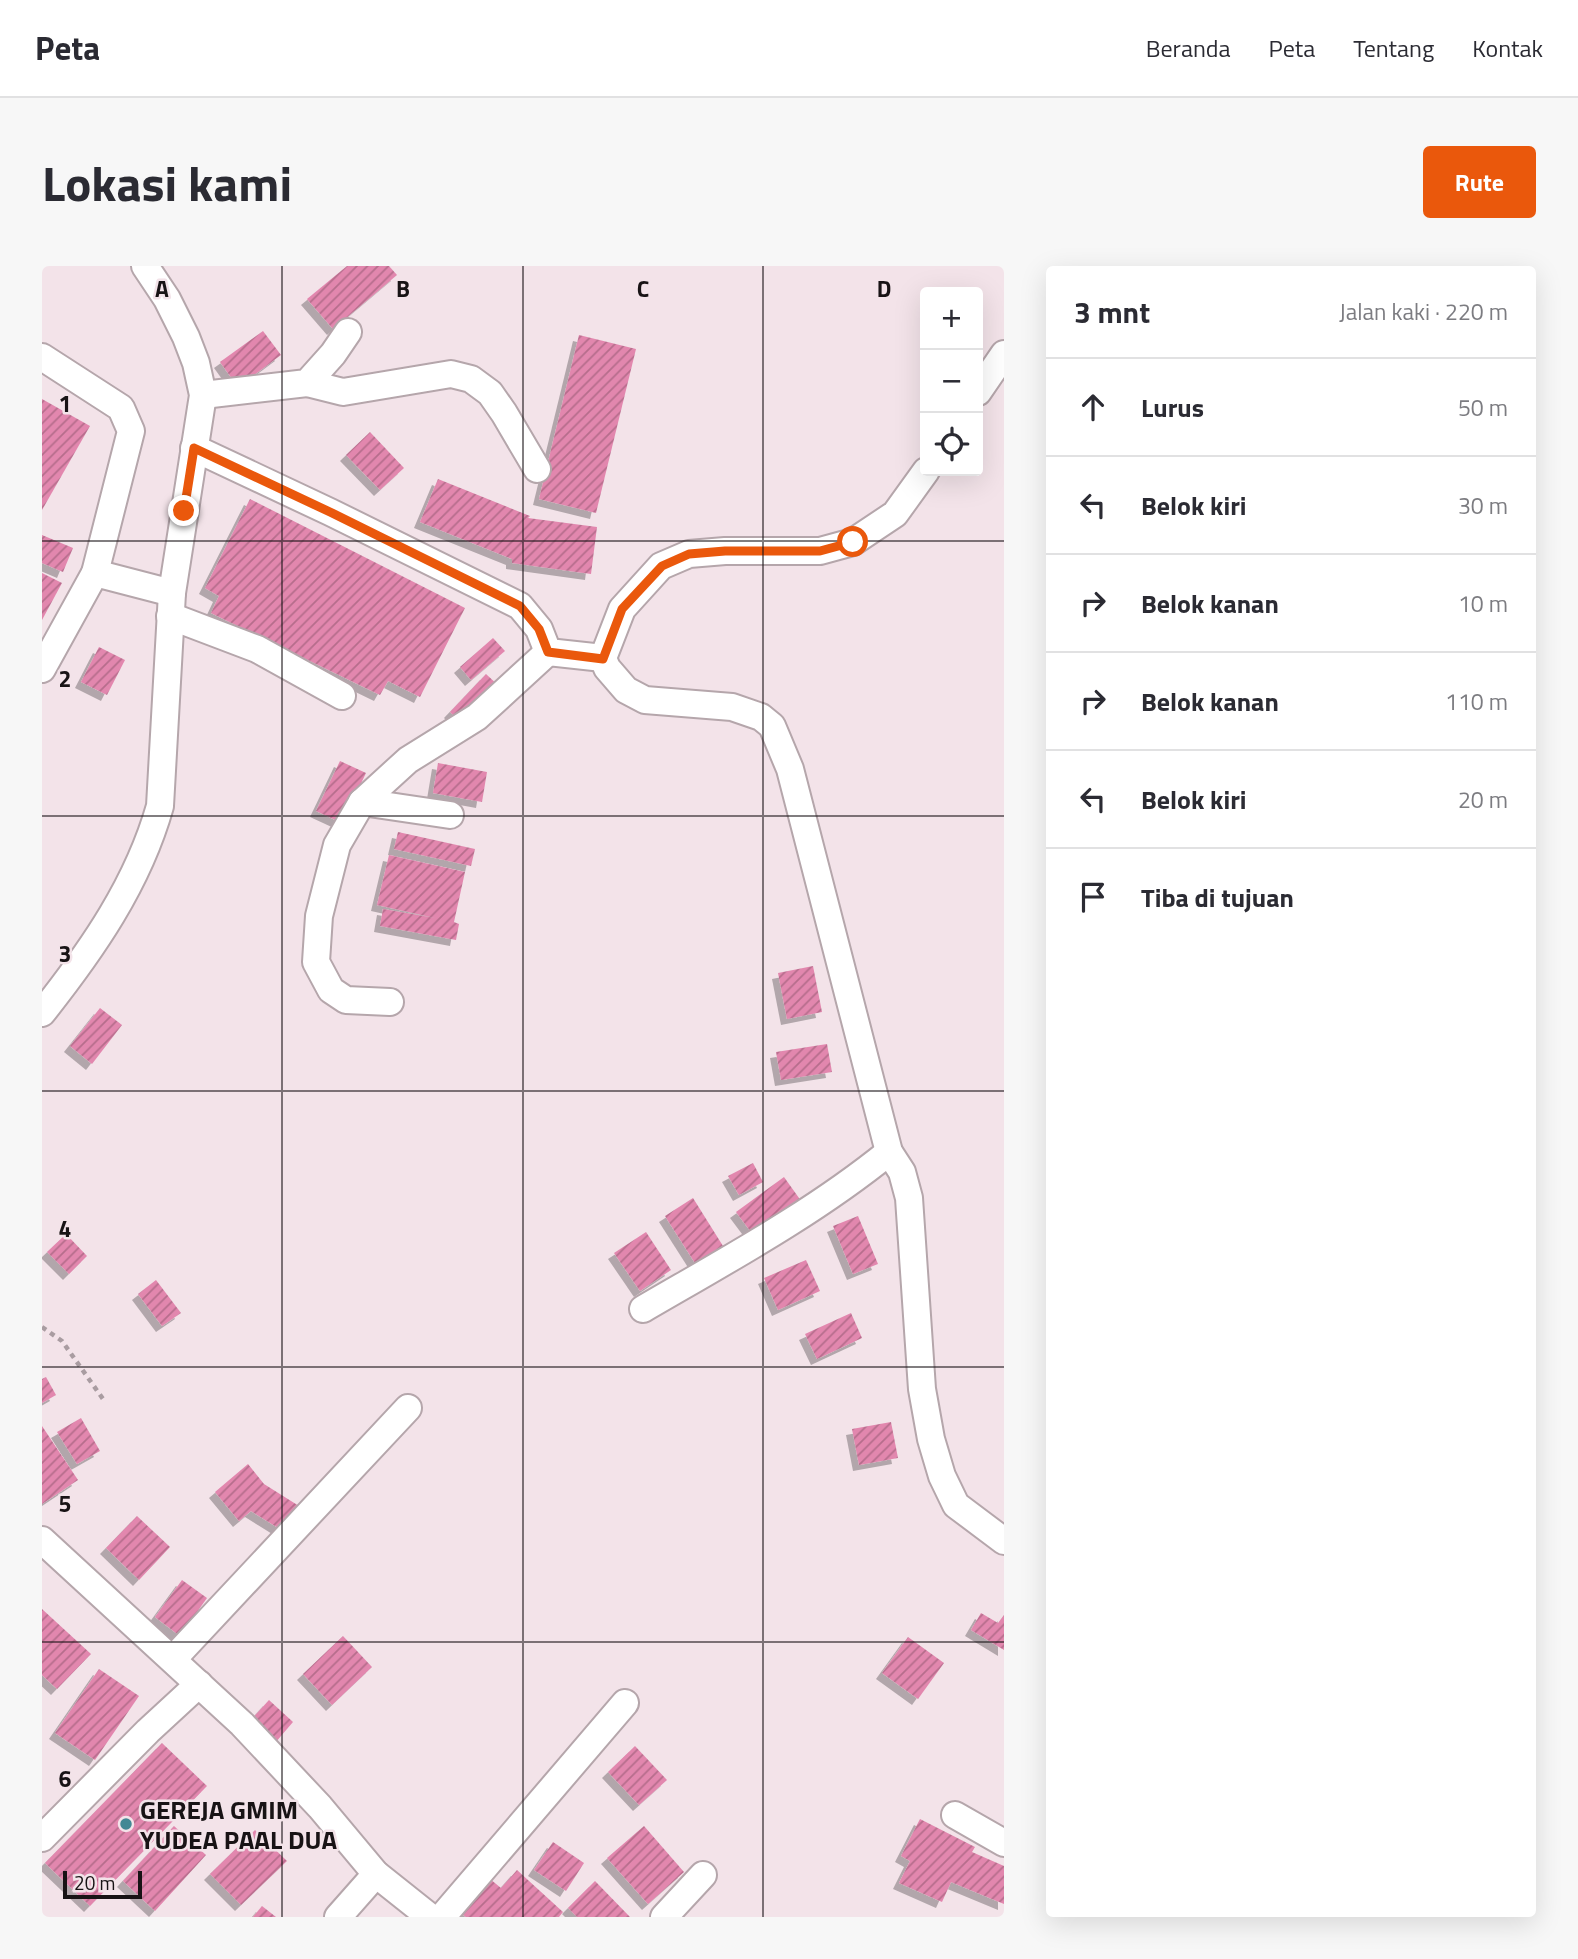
<!DOCTYPE html>
<html lang="id">
<meta charset="utf-8">
<style>
:root{--surface:#fff;--page:#f7f7f7;--text:#2b2b33;--muted:#7c7c81;--line:#e1e1e2;--accent:#ea580c}
body{margin:0;font-family:"Titillium Web",sans-serif;background:var(--page);color:var(--text)}
.controls{position:absolute;right:21px;top:21px;display:grid;overflow:hidden;border-radius:7px;box-shadow:0 7px 28px #0002}
.controls button{width:63px;height:63px;display:grid;place-items:center;padding:0;border:0;border-bottom:2px solid var(--line);background:var(--surface);color:var(--text);font:35px sans-serif}
.scale{position:absolute;left:21px;bottom:18px;width:79px;box-sizing:border-box;padding-left:7px;border:4px solid #181315;border-top:0;font-size:19px;line-height:24px;white-space:nowrap;color:#181315;-webkit-text-stroke:5px #f3e3e9;paint-order:stroke}
.stop{position:absolute;width:21px;height:21px;margin:-16px;border:5px solid #ea580c;border-radius:50%;background:#fff}
.stop.end{background:#ea580c;border-color:#fff;box-shadow:0 2px 7px #0008}
.list{margin:0;padding:0;list-style:none}
h2{display:flex;justify-content:space-between;align-items:center;height:91px;margin:0;padding:0 28px;font-size:30px}
h2 small{font-size:23px;font-weight:400;color:var(--muted)}
.list li{display:grid;grid-template-columns:46px 1fr auto;gap:21px;align-items:center;box-sizing:border-box;height:98px;padding:0 28px;border-top:2px solid var(--line)}
.list b{display:block;font-size:26px;white-space:nowrap}
.list em{font-size:23px;font-style:normal;color:var(--muted)}
.icon{flex:none;width:38px;height:38px;fill:none;stroke:currentColor;stroke-width:2;stroke-linecap:round;stroke-linejoin:round}
.map{position:relative;flex:none;width:962px;height:1651px;overflow:hidden;border-radius:7px}
header{display:flex;align-items:center;gap:42px;box-sizing:border-box;height:98px;padding:0 35px;background:var(--surface);border-bottom:2px solid var(--line)}
header strong{font-size:33px}
nav{display:flex;gap:38px;margin-inline-start:auto;font-size:24px}
.intro{display:flex;align-items:center;justify-content:space-between;box-sizing:border-box;height:168px;padding:0 42px}
h1{margin:0;font-size:49px}
.button{padding:18px 32px;border-radius:7px;background:var(--accent);color:#fff;font-size:24px;font-weight:700}
main{display:flex;gap:42px;padding:0 42px}
aside{flex:1;background:var(--surface);border-radius:7px;box-shadow:0 7px 28px #0002}
.map>svg:first-child{display:block}
.building{fill:url(#building-hatch);filter:url(#shadow)}
.lines{fill:none;stroke-linecap:round;stroke-linejoin:round}
.minor-casing{stroke:#b5a6ab;stroke-width:30}
.path{stroke:#a99ca1;stroke-width:4.5;stroke-dasharray:5 5;stroke-linecap:butt}
.minor{stroke:#fff;stroke-width:26}
.route{stroke:#ea580c;stroke-width:9}
.grid{fill:none;stroke:#181315;stroke-width:2;stroke-opacity:0.55}
.poi-dot{fill:#428894;stroke:#f3e3e9;stroke-width:2.5}
.labels{text-anchor:middle;dominant-baseline:central;stroke-width:5;stroke-linejoin:round;paint-order:stroke}
.poi-label{font-size:26px;font-weight:bold;fill:#181315;stroke:#f3e3e9;text-anchor:start}
.grid-label{font-size:23px;text-anchor:middle;font-weight:bold;fill:#181315;stroke:#f3e3e9;stroke-width:5;stroke-linejoin:round;paint-order:stroke}
</style>
<header>
<strong>Peta</strong>
<nav><a>Beranda</a><a>Peta</a><a>Tentang</a><a>Kontak</a></nav>
</header>
<div class="intro"><h1>Lokasi kami</h1><a class="button">Rute</a></div>
<main>
<div class="map">
<svg width="962" height="1651" viewBox="0 0 962 1651">
<defs>
<pattern id="building-hatch" width="6" height="6" patternUnits="userSpaceOnUse" patternTransform="scale(1.75)"><rect width="6" height="6" fill="#e287ae"/><path d="M-1 1l2-2M0 6l6-6M5 7l2-2" fill="none" stroke="#b66d8c"/></pattern>
<filter id="shadow"><feDropShadow dx="-6" dy="6" stdDeviation="0" flood-color="#0004"/></filter>
</defs>
<rect width="100%" height="100%" fill="#f3e3e9"/>
<g class="building">
<polygon points="305,0 347,0 355,9 291,63 265,33"/>
<polygon points="221,65 239,89 196,121 178,96"/>
<polygon points="537,69 594,83 554,247 497,233"/>
<polygon points="0,133 48,160 0,244"/>
<polygon points="328,166 362,202 338,224 304,189"/>
<polygon points="396,213 488,250 486,252 555,261 549,308 470,297 470,293 378,256"/>
<polygon points="208,233 423,342 378,431 346,415 338,429 169,347 177,330 163,322"/>
<polygon points="0,269 31,282 21,306 0,297"/>
<polygon points="0,307 20,317 0,354"/>
<polygon points="451,372 463,385 429,414 418,401"/>
<polygon points="57,381 83,394 65,429 39,416"/>
<polygon points="444,408 458,421 421,459 408,446"/>
<polygon points="298,495 324,507 300,557 274,545"/>
<polygon points="396,497 445,506 440,536 391,527"/>
<polygon points="356,566 433,583 429,600 352,583"/>
<polygon points="347,589 423,606 412,656 417,658 414,674 338,660 341,643 393,652 335,639"/>
<polygon points="771,700 780,746 745,753 736,707"/>
<polygon points="58,742 80,759 50,798 28,780"/>
<polygon points="785,778 790,806 739,814 734,786"/>
<polygon points="711,897 721,916 697,929 686,910"/>
<polygon points="742,911 762,939 715,974 694,946"/>
<polygon points="651,932 681,980 653,997 623,950"/>
<polygon points="816,950 836,998 811,1008 791,960"/>
<polygon points="604,966 629,1004 598,1025 572,987"/>
<polygon points="24,968 45,990 27,1008 5,986"/>
<polygon points="764,994 778,1025 736,1044 722,1012"/>
<polygon points="114,1014 139,1047 120,1060 96,1028"/>
<polygon points="809,1047 820,1072 775,1093 763,1068"/>
<polygon points="4,1111 14,1129 0,1137 0,1113"/>
<polygon points="39,1152 58,1185 35,1198 15,1166"/>
<polygon points="849,1156 856,1192 817,1199 810,1163"/>
<polygon points="0,1160 36,1214 0,1238"/>
<polygon points="206,1198 222,1218 257,1240 241,1265 209,1245 197,1255 173,1226"/>
<polygon points="95,1250 128,1281 97,1314 64,1282"/>
<polygon points="140,1314 165,1332 138,1370 113,1351"/>
<polygon points="0,1343 49,1388 15,1423 0,1409"/>
<polygon points="939,1347 956,1357 962,1349 962,1384 929,1364"/>
<polygon points="301,1370 330,1401 290,1439 261,1408"/>
<polygon points="866,1371 902,1397 876,1433 840,1407"/>
<polygon points="57,1403 97,1430 53,1494 13,1467"/>
<polygon points="227,1434 251,1456 233,1477 208,1455"/>
<polygon points="120,1477 165,1520 48,1640 3,1597"/>
<polygon points="593,1480 625,1514 597,1539 566,1506"/>
<polygon points="878,1553 933,1581 930,1586 962,1600 962,1638 909,1616 900,1636 857,1617 868,1595 859,1590"/>
<polygon points="132,1560 164,1589 113,1645 81,1615"/>
<polygon points="602,1560 642,1606 606,1638 565,1592"/>
<polygon points="213,1564 245,1595 199,1639 168,1608"/>
<polygon points="511,1576 542,1597 524,1625 492,1604"/>
<polygon points="475,1604 521,1646 517,1651 424,1651 420,1648 448,1613 459,1622"/>
<polygon points="553,1615 588,1651 535,1651 526,1642"/>
<polygon points="220,1640 234,1651 211,1651"/>
</g>
<g class="lines">
<g class="minor-casing">
<g id="minor">
<polyline points="0,91 79,142 89,165 53,307 130,327"/>
<polyline points="265,117 301,126 409,108 429,113 448,127 462,147 495,203"/>
<polyline points="936,126 962,88"/>
<polyline points="161,129 265,117 291,88 306,66"/>
<polyline points="152,182 288,246 478,340 497,363 506,386 561,392"/>
<polyline points="884,205 853,248 811,276 778,285 683,285 647,288 619,300 580,343 561,392 565,402 584,424 603,434 690,441 719,451 730,460 748,503 847,886 860,906 867,932 880,1123 889,1173 900,1210 914,1239 962,1275"/>
<polyline points="128,350 215,383 300,430"/>
<polyline points="0,403 53,307"/>
<polyline points="320,536 408,549"/>
<polyline points="348,736 304,734 289,724 274,696 277,650 295,579 320,536 366,494 435,451 506,386"/>
<path d="M 0,747 C 50,684 96,618 118,540 L 130,327 L 161,129 L 154,97 L 144,71 L 125,33 L 103,0"/>
<path d="M 601,1043 C 685,994 772,947 847,886"/>
<polyline points="0,1274 200,1458 278,1541 334,1608 388,1651"/>
<polyline points="131,1393 366,1142"/>
<polyline points="913,1549 962,1577"/>
<polyline points="0,1572 106,1465 157,1418"/>
<polyline points="296,1651 334,1608"/>
<polyline points="400,1651 583,1437"/>
<polyline points="622,1651 661,1609"/>
</g>
</g>
<polyline class="path" points="0,1061 20,1075 61,1133"/>
<use href="#minor" class="minor"/>
</g>
<g class="lines">
<polyline class="route" points="142,245 152,182 288,246 478,340 497,363 506,386 561,393 580,343 620,300 647,288 683,285 778,285 811,276"/>
</g>
<path class="grid" d="M 240,0 L 240,1651M 481,0 L 481,1651M 721,0 L 721,1651M 0,275 L 962,275M 0,550 L 962,550M 0,825 L 962,825M 0,1101 L 962,1101M 0,1376 L 962,1376"/>
<circle class="poi-dot" cx="84" cy="1558" r="7"/>
<g class="labels">
<g class="poi-label">
<text x="98" y="1543">GEREJA GMIM<tspan x="98" dy="30">YUDEA PAAL DUA</tspan></text>
</g>
</g>
<g class="grid-label">
<text x="120" y="31">A</text>
<text x="361" y="31">B</text>
<text x="601" y="31">C</text>
<text x="842" y="31">D</text>
<text x="23" y="146">1</text>
<text x="23" y="421">2</text>
<text x="23" y="696">3</text>
<text x="23" y="971">4</text>
<text x="23" y="1246">5</text>
<text x="23" y="1521">6</text>
</g>
</svg>
<div class="controls">
<button>+</button>
<button>−</button>
<button><svg class="icon" aria-label="locate" viewBox="0 0 24 24"><circle cx="12" cy="12" r="6"/><path d="M12 2v4M12 18v4M2 12h4M18 12h4"/></svg></button>
</div>
<div class="scale">20 m</div>
<div class="stop" style="left:811px;top:276px"></div>
<div class="stop end" style="left:142px;top:245px"></div>
</div>
<aside>
<h2>3 mnt<small>Jalan kaki · 220 m</small></h2>
<ul class="list">
<li><svg class="icon" aria-label="ahead" viewBox="0 0 24 24"><path d="M12 20V5M6 11l6-6 6 6"/></svg><div><b>Lurus</b></div><em>50 m</em></li>
<li><svg class="icon" aria-label="left" viewBox="0 0 24 24"><path d="M17 20v-9H6M10 6l-5 5 5 5"/></svg><div><b>Belok kiri</b></div><em>30 m</em></li>
<li><svg class="icon" aria-label="right" viewBox="0 0 24 24"><path d="M7 20v-9h11M14 6l5 5-5 5"/></svg><div><b>Belok kanan</b></div><em>10 m</em></li>
<li><svg class="icon" aria-label="right" viewBox="0 0 24 24"><path d="M7 20v-9h11M14 6l5 5-5 5"/></svg><div><b>Belok kanan</b></div><em>110 m</em></li>
<li><svg class="icon" aria-label="left" viewBox="0 0 24 24"><path d="M17 20v-9H6M10 6l-5 5 5 5"/></svg><div><b>Belok kiri</b></div><em>20 m</em></li>
<li><svg class="icon" aria-label="arrive" viewBox="0 0 24 24"><path d="M6 21V4h12l-3 4 3 4H6"/></svg><div><b>Tiba di tujuan</b></div></li>
</ul>
</aside>
</main>
